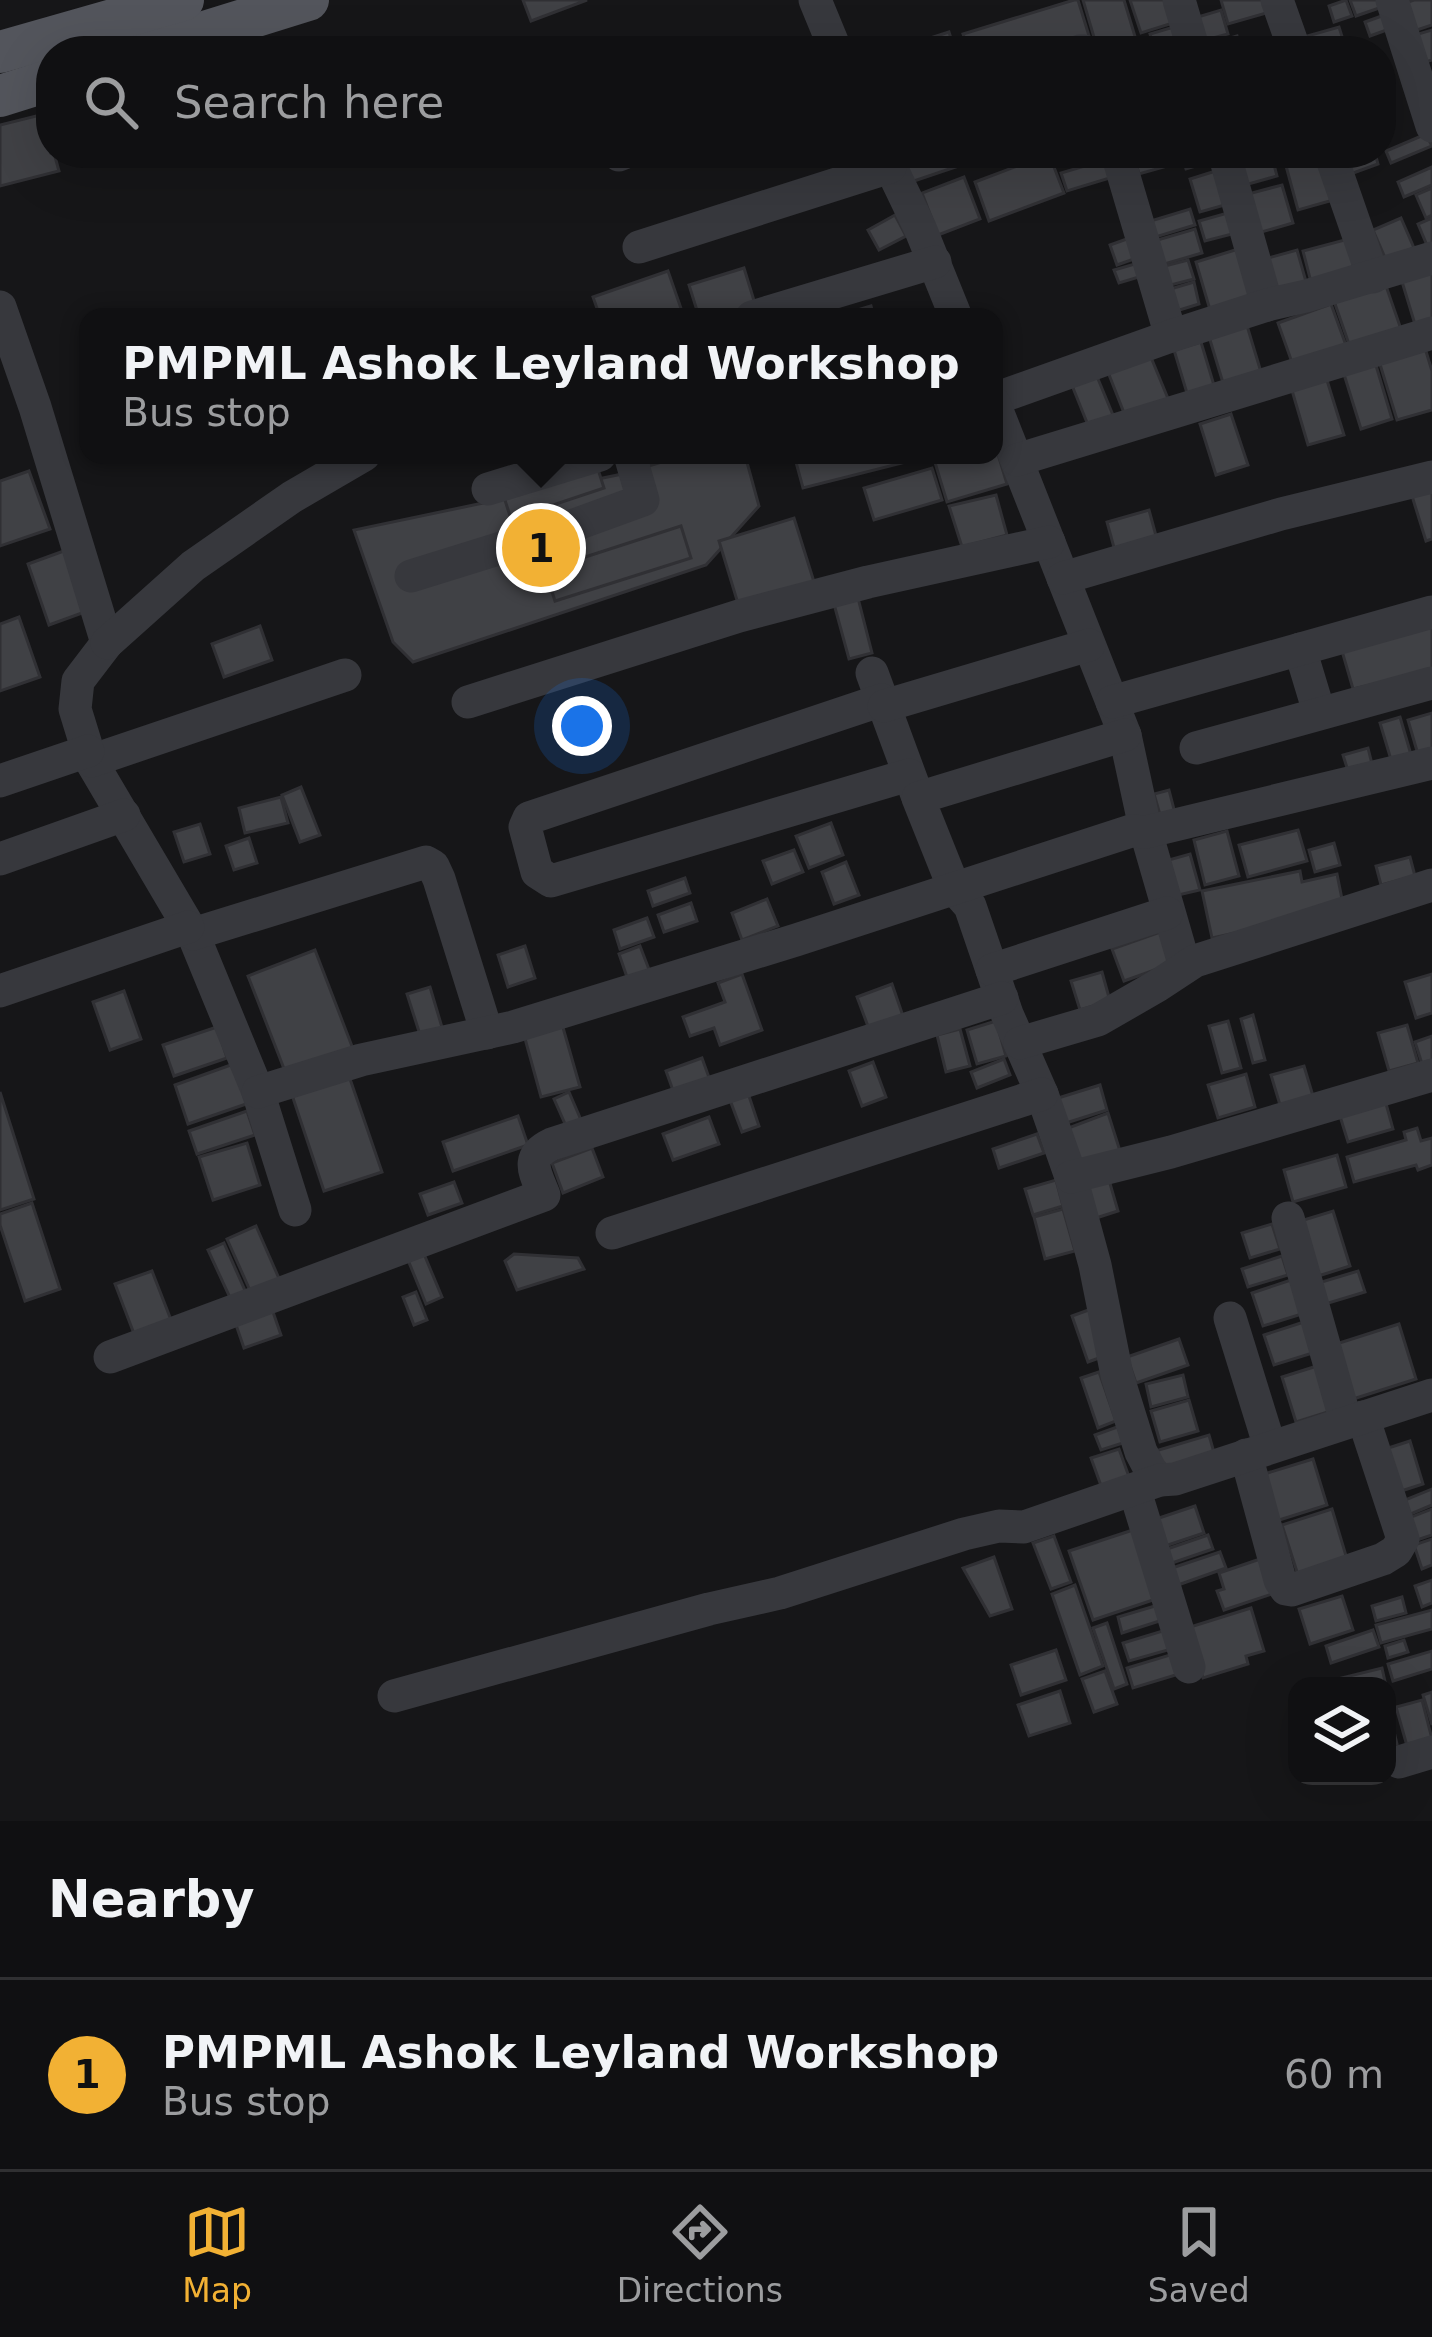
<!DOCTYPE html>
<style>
:root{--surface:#101012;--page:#1e1e20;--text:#f1f3f6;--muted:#9c9d9f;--line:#303032;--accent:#f2b134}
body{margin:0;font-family:"DejaVu Sans",sans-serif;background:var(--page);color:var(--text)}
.controls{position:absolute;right:36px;bottom:36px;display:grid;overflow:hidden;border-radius:24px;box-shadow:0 12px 48px #0002}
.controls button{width:108px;height:108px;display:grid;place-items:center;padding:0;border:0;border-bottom:3px solid var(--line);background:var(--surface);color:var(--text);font:60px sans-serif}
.you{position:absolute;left:582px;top:726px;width:42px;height:42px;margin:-30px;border:9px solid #fff;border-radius:50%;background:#1a73e8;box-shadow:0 0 0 18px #1a73e833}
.badge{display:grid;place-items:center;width:78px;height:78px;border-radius:50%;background:var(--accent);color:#111;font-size:39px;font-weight:700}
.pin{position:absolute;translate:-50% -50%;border:6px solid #fff;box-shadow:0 3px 12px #0006}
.popup{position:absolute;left:79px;top:308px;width:924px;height:156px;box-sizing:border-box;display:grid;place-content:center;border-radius:24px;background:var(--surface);filter:drop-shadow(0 3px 9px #0005);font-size:39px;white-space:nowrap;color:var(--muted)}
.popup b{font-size:45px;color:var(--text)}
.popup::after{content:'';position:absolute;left:50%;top:100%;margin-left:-24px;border:24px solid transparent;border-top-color:var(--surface)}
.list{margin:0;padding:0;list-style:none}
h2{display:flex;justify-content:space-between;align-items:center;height:156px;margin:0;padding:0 48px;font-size:51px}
h2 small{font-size:39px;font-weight:400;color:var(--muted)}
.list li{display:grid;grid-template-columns:78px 1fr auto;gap:36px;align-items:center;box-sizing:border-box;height:192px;padding:0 48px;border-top:3px solid var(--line)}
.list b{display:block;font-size:45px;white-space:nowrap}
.list p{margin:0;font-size:39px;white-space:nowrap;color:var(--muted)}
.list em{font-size:39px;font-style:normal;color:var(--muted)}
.icon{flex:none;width:66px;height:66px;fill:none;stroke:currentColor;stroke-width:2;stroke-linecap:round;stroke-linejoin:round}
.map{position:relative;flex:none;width:1432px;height:1821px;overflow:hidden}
.search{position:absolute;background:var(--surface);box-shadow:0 12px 48px #0002;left:36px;right:36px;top:36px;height:132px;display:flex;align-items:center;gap:30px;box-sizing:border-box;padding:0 42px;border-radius:48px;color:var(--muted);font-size:45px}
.sheet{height:348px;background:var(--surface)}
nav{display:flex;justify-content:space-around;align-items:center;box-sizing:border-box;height:168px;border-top:3px solid var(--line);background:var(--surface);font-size:33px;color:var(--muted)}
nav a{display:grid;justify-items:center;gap:6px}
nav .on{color:var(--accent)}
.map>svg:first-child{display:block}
.building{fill:#404145;stroke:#303034;stroke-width:3}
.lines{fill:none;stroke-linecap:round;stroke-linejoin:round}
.minor{stroke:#37383d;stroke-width:33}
.major{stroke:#53555c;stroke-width:42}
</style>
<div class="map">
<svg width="1432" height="1821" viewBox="0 0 1432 1821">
<rect width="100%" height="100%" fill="#161618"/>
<g class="building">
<polygon points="523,0 587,0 531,21"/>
<polygon points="1074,0 1078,0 1090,39 1050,51 969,51 963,34"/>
<polygon points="1083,0 1124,0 1137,43 1109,51 1098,51"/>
<polygon points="1130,0 1166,0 1173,23 1141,33"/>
<polygon points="1221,0 1267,0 1270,12 1228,24"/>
<polygon points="1346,0 1352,16 1334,22 1329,6"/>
<polygon points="1350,0 1386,0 1388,5 1356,16"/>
<polygon points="1414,0 1432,0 1432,25 1408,33 1399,5"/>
<polygon points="1221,10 1228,34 1198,42 1191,19"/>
<polygon points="1390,13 1395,27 1370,36 1365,22"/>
<polygon points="1177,26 1184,51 1155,51 1150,34"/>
<polygon points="1339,27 1346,49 1304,51 1300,38"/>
<polygon points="1432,30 1432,60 1417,65 1408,37"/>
<polygon points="949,32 955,51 890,51"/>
<polygon points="1237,36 1241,51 1202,51 1201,47"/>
<polygon points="44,114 51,153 54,153 59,171 0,186 0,125"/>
<polygon points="1426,134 1432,146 1391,163 1386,151"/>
<polygon points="77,153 115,153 80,162"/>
<polygon points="898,153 997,153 908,183"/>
<polygon points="1133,153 1168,153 1171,165 1139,174"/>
<polygon points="1181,153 1219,153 1220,159 1186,169"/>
<polygon points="1271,153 1277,176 1238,187 1232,164"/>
<polygon points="1337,153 1375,153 1378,164 1345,176"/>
<polygon points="1049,154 1064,193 989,221 975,182"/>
<polygon points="1118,156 1123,174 1067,191 1061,173"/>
<polygon points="1324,156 1337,199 1298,210 1286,166"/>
<polygon points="1432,167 1432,185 1404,197 1398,182"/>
<polygon points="1222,169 1232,203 1200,212 1190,179"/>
<polygon points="964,177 980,219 938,235 922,193"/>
<polygon points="1282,185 1293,223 1258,233 1248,194"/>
<polygon points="1432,188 1432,215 1426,218 1416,195"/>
<polygon points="1190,209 1195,225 1149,239 1144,223"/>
<polygon points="1238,210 1244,231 1205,241 1199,221"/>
<polygon points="895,215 906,236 879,250 868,230"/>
<polygon points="1401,218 1414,248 1386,260 1373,230"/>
<polygon points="1432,218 1432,248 1429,250 1418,224"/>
<polygon points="1195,229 1202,253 1161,265 1154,241"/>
<polygon points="1138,235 1145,255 1117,265 1110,245"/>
<polygon points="1352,238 1361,273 1312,286 1303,251"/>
<polygon points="1245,247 1259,296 1210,310 1196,262"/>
<polygon points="1297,250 1307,285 1272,296 1261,260"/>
<polygon points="1188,260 1194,279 1163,287 1157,268"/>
<polygon points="1145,261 1149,274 1119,283 1114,270"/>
<polygon points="1432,266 1432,326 1417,331 1400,275"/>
<polygon points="744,268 756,307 723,317 699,317 689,285"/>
<polygon points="668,271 684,317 600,317 593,297"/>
<polygon points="1194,282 1199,304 1173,312 1167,290"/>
<polygon points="1385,283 1402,332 1351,350 1334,301"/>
<polygon points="1331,304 1347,348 1294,368 1278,323"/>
<polygon points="871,306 874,317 842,317 841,315"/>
<polygon points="1245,319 1261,372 1223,383 1207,330"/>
<polygon points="1201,342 1216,392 1189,400 1174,350"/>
<polygon points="1425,348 1432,371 1432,410 1397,420 1379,361"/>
<polygon points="1148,350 1169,401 1126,418 1106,367"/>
<polygon points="1375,362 1392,419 1361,429 1343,371"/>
<polygon points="1096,374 1115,420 1090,430 1071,383"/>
<polygon points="1326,377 1344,435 1308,445 1291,387"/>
<polygon points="1231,414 1248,465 1216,475 1200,424"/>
<polygon points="994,441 1007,484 947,502 933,456 994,455"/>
<polygon points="685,455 745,455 759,506 706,565 413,662 393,642 354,530 622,474"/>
<polygon points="794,455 917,455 918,459 803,488"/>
<polygon points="596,463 604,488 511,519 503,494"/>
<polygon points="932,468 942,500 874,520 864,488"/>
<polygon points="29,471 50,529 0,546 0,481"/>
<polygon points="1432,490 1432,539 1426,541 1412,496"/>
<polygon points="996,495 1007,535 962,547 949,506"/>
<polygon points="1149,510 1158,543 1116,555 1107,522"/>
<polygon points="794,518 815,585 739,607 719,541"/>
<polygon points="681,526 691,558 555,601 545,570"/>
<polygon points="72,548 93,609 49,625 28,564"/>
<polygon points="858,598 872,653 849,659 834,604"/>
<polygon points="19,617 40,677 0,691 0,624"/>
<polygon points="1432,620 1432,671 1353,689 1342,651"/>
<polygon points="260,626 272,660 224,677 212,644"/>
<polygon points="1432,713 1432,754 1419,758 1408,720"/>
<polygon points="1400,717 1412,758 1392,763 1380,723"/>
<polygon points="1368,748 1372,764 1348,771 1343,755"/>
<polygon points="301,787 320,835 300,842 282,795"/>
<polygon points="1169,790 1177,821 1163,825 1154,794"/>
<polygon points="281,797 288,823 245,833 239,808"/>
<polygon points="831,823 843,855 809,868 796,836"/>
<polygon points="200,824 210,854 184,862 174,832"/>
<polygon points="1298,830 1307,861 1248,877 1239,845"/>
<polygon points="1227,831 1239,876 1205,885 1194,840"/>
<polygon points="249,838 257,863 234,870 226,846"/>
<polygon points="1334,843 1340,865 1315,872 1309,850"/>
<polygon points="794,850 803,872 772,884 763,861"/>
<polygon points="1190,854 1200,890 1174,896 1165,861"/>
<polygon points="1410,857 1415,876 1381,885 1376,866"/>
<polygon points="846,862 859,895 834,904 822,872"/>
<polygon points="1300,871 1302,882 1337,874 1343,904 1310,917 1212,938 1202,891"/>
<polygon points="685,878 690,893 653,906 648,891"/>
<polygon points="767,899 778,926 742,940 732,913"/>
<polygon points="691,903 697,921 664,932 658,915"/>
<polygon points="647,918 654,937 620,949 614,930"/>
<polygon points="1166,930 1177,962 1124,981 1112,949"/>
<polygon points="525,946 535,978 508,987 498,955"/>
<polygon points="640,946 650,972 628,980 619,954"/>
<polygon points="315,950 355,1054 288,1079 248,976"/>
<polygon points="1102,972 1110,1001 1080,1010 1071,981"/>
<polygon points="742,974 762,1030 720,1045 714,1028 690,1036 683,1017 725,1002 718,983"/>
<polygon points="1432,974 1432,1013 1416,1018 1405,982"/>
<polygon points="892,984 903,1016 869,1029 857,997"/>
<polygon points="430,987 444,1034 422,1041 407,994"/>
<polygon points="124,991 141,1039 110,1050 93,1002"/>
<polygon points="1253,1015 1265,1060 1253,1063 1241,1019"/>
<polygon points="996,1021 1006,1056 977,1064 967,1030"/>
<polygon points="1228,1021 1241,1068 1222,1073 1209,1026"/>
<polygon points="562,1024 580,1087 541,1097 524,1035"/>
<polygon points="1407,1025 1418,1063 1389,1071 1378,1033"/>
<polygon points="217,1027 227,1058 174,1076 163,1045"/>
<polygon points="960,1029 970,1066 946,1072 937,1035"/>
<polygon points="1432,1036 1432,1064 1423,1067 1415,1042"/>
<polygon points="702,1058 711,1083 675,1096 666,1071"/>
<polygon points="1004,1059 1010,1075 977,1088 971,1072"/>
<polygon points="239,1062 252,1102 188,1124 175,1085"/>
<polygon points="873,1062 886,1097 862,1106 849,1071"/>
<polygon points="1304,1066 1313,1096 1280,1105 1271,1075"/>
<polygon points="348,1073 382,1172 324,1191 291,1092"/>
<polygon points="1246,1074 1255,1107 1218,1118 1208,1085"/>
<polygon points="1100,1085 1107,1110 1066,1123 1058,1098"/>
<polygon points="0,1092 34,1199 0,1210"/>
<polygon points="569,1092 581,1120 566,1126 554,1099"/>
<polygon points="748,1093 759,1126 742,1132 730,1100"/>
<polygon points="1385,1100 1393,1129 1348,1142 1339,1113"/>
<polygon points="247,1111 255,1135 197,1154 189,1131"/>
<polygon points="1108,1113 1120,1151 1079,1163 1063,1130"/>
<polygon points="518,1116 528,1145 453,1171 443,1142"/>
<polygon points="709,1117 719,1144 673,1160 663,1134"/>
<polygon points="1417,1128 1421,1141 1432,1138 1432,1165 1418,1170 1416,1165 1354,1182 1347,1157 1406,1140 1404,1132"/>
<polygon points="1037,1134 1044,1153 999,1168 993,1149"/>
<polygon points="247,1143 260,1185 213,1200 199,1157"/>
<polygon points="592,1148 603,1177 563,1193 552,1163"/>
<polygon points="1337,1155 1346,1187 1293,1202 1284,1170"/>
<polygon points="1056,1180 1063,1206 1033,1215 1025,1189"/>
<polygon points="1109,1180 1118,1211 1096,1218 1086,1187"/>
<polygon points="454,1182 462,1203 428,1215 420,1194"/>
<polygon points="32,1203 60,1289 25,1301 0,1225 0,1214"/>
<polygon points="1063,1209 1075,1251 1045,1259 1034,1217"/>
<polygon points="1333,1211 1350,1266 1315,1277 1297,1222"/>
<polygon points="1272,1224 1280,1249 1250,1258 1242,1233"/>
<polygon points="256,1226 281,1283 252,1295 227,1239"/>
<polygon points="224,1243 247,1295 232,1302 208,1250"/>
<polygon points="424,1254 442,1297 426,1304 408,1260"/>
<polygon points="514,1254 578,1258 584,1269 517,1290 505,1261"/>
<polygon points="1282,1256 1288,1275 1248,1287 1242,1269"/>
<polygon points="152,1271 173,1325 136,1339 115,1284"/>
<polygon points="1358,1271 1365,1292 1322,1305 1315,1284"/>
<polygon points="1294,1279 1305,1313 1263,1326 1252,1293"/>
<polygon points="416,1292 427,1320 414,1325 403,1297"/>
<polygon points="1094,1308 1110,1354 1088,1362 1072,1316"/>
<polygon points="272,1309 281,1335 244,1348 235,1322"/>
<polygon points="1307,1321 1316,1352 1274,1365 1264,1335"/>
<polygon points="1399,1324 1416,1379 1350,1400 1333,1345"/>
<polygon points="1179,1339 1188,1365 1136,1383 1127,1357"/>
<polygon points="1317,1366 1331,1411 1296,1422 1282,1377"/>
<polygon points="1099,1372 1116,1421 1098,1428 1081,1378"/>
<polygon points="1183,1375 1188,1397 1151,1407 1146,1384"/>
<polygon points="1189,1400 1198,1431 1160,1442 1151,1411"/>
<polygon points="1120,1426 1126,1442 1101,1450 1095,1435"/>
<polygon points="1209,1435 1215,1456 1159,1474 1152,1452"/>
<polygon points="1410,1441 1423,1484 1395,1493 1382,1450"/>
<polygon points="1119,1449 1132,1485 1104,1494 1091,1458"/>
<polygon points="1313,1459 1327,1505 1276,1521 1261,1475"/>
<polygon points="1432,1489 1432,1505 1406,1516 1400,1502"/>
<polygon points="1195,1506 1204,1533 1162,1547 1153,1520"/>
<polygon points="1332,1509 1347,1559 1298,1575 1282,1525"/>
<polygon points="1432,1509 1432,1535 1414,1541 1406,1519"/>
<polygon points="1139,1528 1162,1597 1093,1620 1069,1551"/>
<polygon points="1208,1535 1213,1549 1172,1563 1167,1549"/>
<polygon points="1054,1536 1071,1582 1051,1589 1033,1543"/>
<polygon points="1432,1539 1432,1565 1422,1569 1414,1545"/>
<polygon points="1220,1552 1226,1568 1178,1585 1172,1568"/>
<polygon points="994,1557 1012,1609 990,1616 963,1568"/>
<polygon points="1263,1558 1275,1593 1224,1610 1217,1591 1224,1589 1219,1573"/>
<polygon points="1432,1580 1432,1603 1422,1607 1415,1586"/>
<polygon points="1075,1585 1103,1666 1080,1675 1052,1594"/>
<polygon points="1342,1596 1353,1630 1310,1644 1299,1609"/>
<polygon points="1402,1597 1406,1613 1376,1621 1372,1606"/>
<polygon points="1165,1603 1169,1618 1122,1633 1118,1617"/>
<polygon points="1251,1608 1264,1651 1246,1656 1248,1664 1203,1678 1187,1628"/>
<polygon points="1432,1610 1432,1629 1381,1643 1376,1625"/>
<polygon points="1107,1623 1127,1684 1114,1689 1093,1628"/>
<polygon points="1169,1629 1175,1648 1129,1661 1123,1643"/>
<polygon points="1373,1630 1379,1647 1331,1663 1326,1646"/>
<polygon points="1404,1640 1408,1652 1388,1658 1385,1646"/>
<polygon points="1056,1650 1066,1680 1021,1695 1011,1665"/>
<polygon points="1432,1651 1432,1669 1393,1681 1388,1664"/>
<polygon points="1173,1654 1179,1674 1133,1688 1127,1668"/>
<polygon points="1382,1668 1386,1686 1330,1686 1329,1681"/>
<polygon points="1105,1671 1117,1704 1094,1712 1082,1679"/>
<polygon points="1060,1691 1070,1723 1029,1736 1018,1705"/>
<polygon points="1432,1692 1432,1725 1423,1695"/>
<polygon points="1422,1700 1432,1739 1407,1746 1396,1707"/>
<polygon points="1387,1719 1391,1719 1397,1744 1387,1746"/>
</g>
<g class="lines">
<g class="minor">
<polyline points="815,0 836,51"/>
<polyline points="1179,0 1194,51"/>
<polyline points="1277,0 1295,51"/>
<polyline points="1392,0 1432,126"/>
<polyline points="1080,51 1084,51"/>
<polyline points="884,153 920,228 956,317"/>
<polyline points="1117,153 1171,336"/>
<polyline points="1224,153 1267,305"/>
<polyline points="1330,153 1373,277"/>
<polyline points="619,155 624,153"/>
<polyline points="639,247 890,167"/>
<polyline points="0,307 35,407 107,643 78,681 75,709 91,761 193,934 258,1092 295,1210"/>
<polyline points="752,317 935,262"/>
<polyline points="994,399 1171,336 1267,305 1306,296 1432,258"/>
<polyline points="994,403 1125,735 1146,832 1185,967"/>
<polyline points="1017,460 1432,333"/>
<polyline points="488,489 600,455"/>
<polyline points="411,576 566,528 643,500 630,455"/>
<polyline points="1063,578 1281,514 1432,477"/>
<polyline points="107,643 193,566 292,497 364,455"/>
<polyline points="1300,649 1319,712"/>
<polyline points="872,673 917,795"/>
<polyline points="882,700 529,818 525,827 537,872 551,881 909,775"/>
<polyline points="468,702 739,616 868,582 1049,542"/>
<polyline points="1112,702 1432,612"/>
<polyline points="884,706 1089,645"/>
<polyline points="1125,735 918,798 954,888 970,906 1007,1014 1042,1094 1071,1177 1095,1265 1117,1375 1141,1452 1151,1471 1160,1480"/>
<polyline points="1196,748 1432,683"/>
<polyline points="91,761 345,675"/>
<polyline points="0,781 88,751"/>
<polyline points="0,859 124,815"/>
<polyline points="193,934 426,862 433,866 439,879 487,1033"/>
<polyline points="992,970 1167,913"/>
<polyline points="0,991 188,927"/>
<polyline points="1020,1043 1098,1020 1157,986 1195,961 1432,885"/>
<polyline points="258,1092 361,1060 513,1027 796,940 1131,831 1146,832 1432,763"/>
<polyline points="1071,1177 1171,1152 1432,1075"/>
<polyline points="1288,1218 1346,1422"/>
<polyline points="612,1233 1042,1094"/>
<polyline points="1230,1318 1270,1447"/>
<path d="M 110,1357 L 544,1195 C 535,1172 524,1157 552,1144 L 1002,998"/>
<polyline points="1246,1455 1280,1580 1286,1589 1292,1590 1383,1559 1396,1551 1403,1539 1363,1417"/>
<polyline points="1135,1491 1189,1667"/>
<polyline points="394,1696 709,1609 780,1593 964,1534 999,1526 1024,1527 1160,1480 1175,1479 1432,1395"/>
<polyline points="1399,1762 1432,1752"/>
</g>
<g class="major">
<polyline points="143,51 308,0"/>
<polyline points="0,52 183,0"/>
<polyline points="0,96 51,80"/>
</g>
</g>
</svg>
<div class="controls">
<button><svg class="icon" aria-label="layers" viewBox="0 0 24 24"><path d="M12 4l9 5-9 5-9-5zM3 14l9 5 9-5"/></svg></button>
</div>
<div class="you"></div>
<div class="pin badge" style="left:541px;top:548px">1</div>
<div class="popup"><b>PMPML Ashok Leyland Workshop</b>Bus stop</div>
<div class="search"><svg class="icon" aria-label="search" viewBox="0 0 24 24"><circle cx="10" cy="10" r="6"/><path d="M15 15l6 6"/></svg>Search here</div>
</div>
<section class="sheet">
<h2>Nearby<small></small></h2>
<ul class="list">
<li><span class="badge">1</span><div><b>PMPML Ashok Leyland Workshop</b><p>Bus stop</p></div><em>60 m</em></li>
</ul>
</section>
<nav>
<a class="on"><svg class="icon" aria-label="map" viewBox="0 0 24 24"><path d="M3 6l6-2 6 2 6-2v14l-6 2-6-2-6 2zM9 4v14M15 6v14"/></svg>Map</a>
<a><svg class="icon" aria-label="directions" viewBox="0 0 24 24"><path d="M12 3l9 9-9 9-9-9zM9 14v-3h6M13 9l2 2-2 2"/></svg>Directions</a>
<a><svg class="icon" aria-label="saved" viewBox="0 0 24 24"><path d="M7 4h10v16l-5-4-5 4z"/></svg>Saved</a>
</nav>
